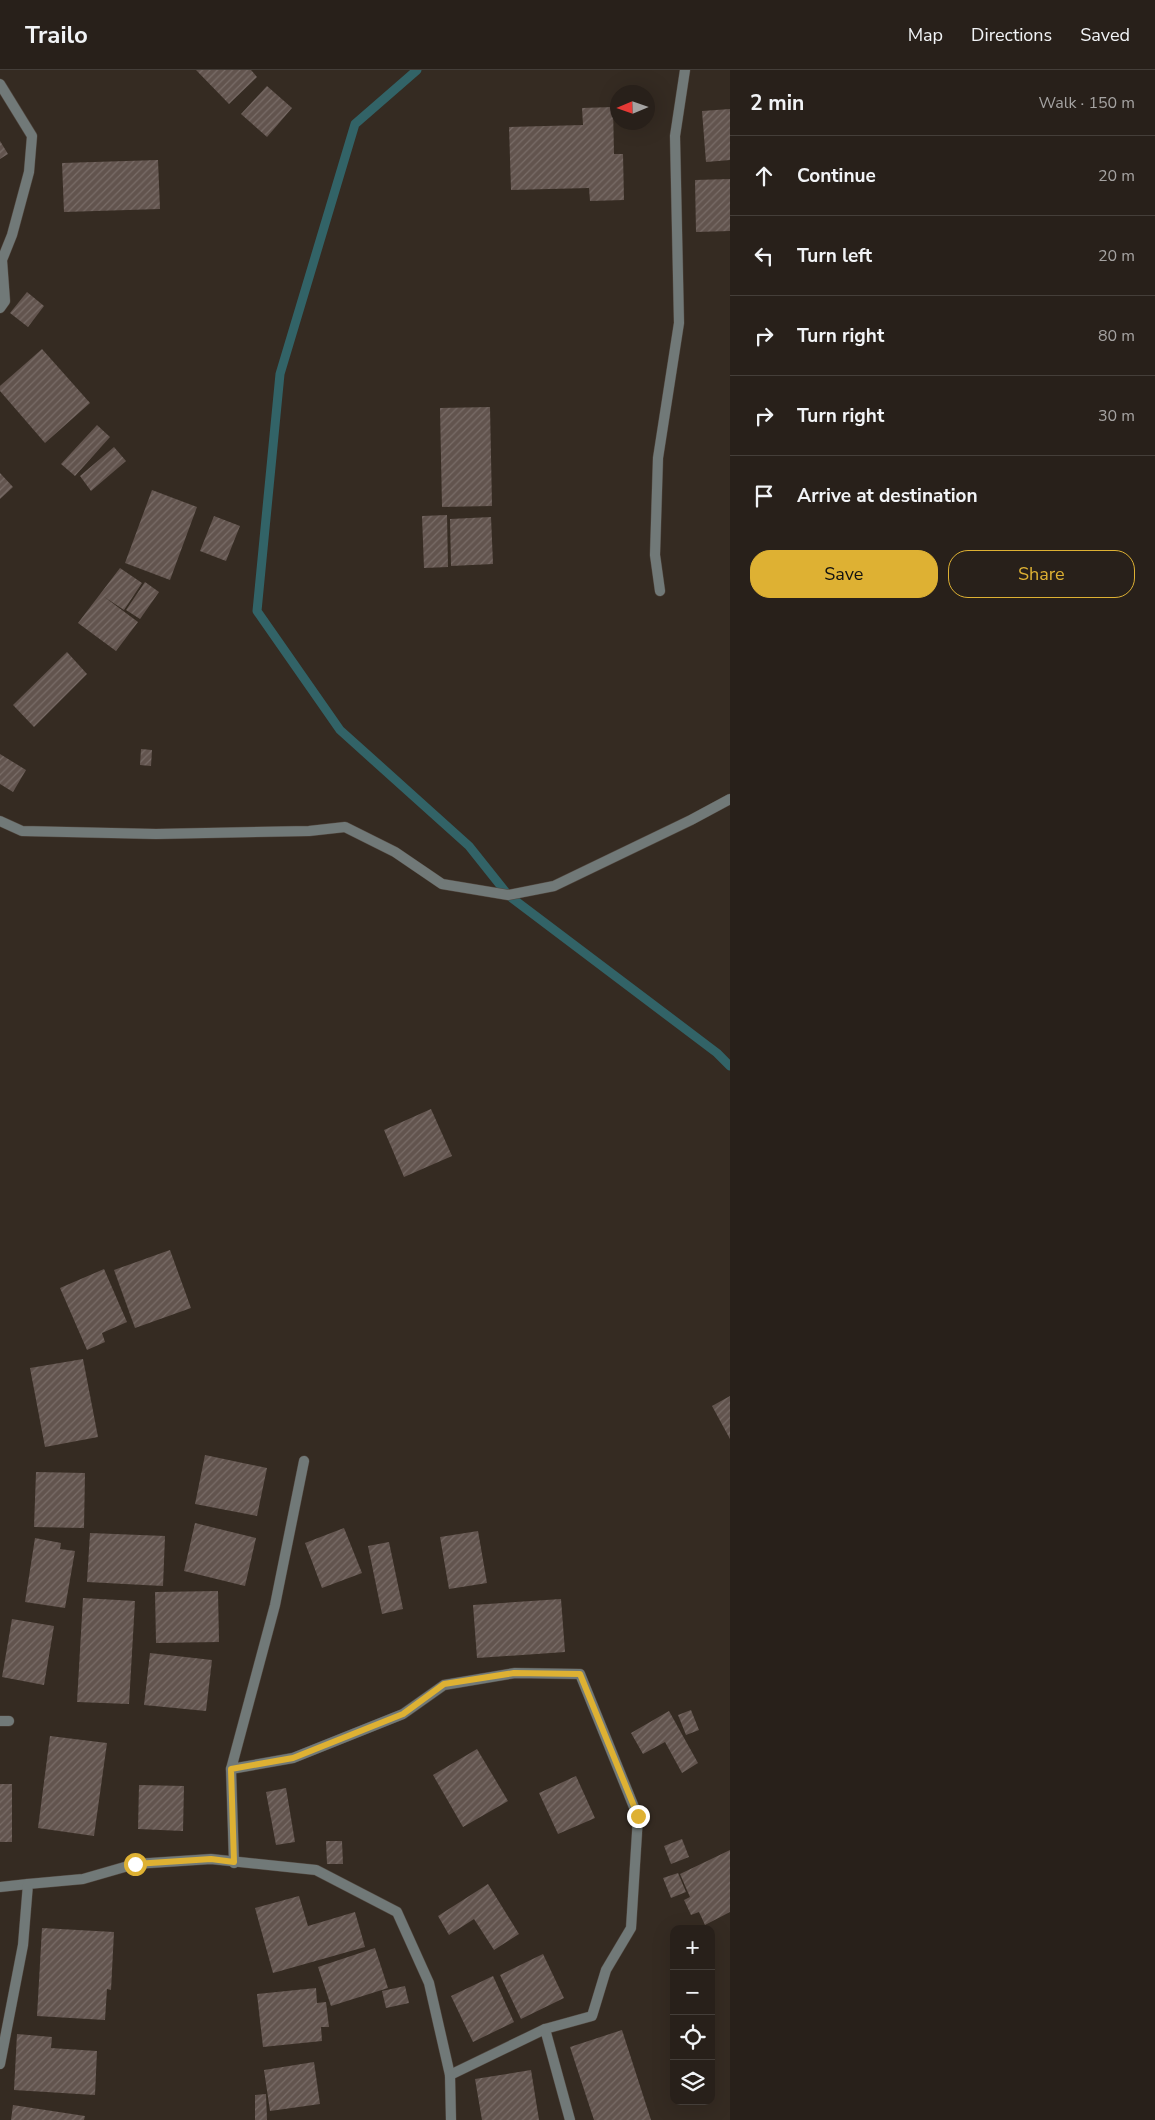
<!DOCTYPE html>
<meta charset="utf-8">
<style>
:root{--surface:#28201a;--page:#342d27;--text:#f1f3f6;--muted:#a5a3a2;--line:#443e39;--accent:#deb133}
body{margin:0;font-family:"Nunito Sans",sans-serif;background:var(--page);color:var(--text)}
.controls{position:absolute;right:15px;bottom:15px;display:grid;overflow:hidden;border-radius:10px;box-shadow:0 5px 20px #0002}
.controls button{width:45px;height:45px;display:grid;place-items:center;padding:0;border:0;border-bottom:1px solid var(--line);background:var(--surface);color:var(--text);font:25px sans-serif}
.compass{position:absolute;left:610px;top:15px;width:45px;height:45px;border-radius:50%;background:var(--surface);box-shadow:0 5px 20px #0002;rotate:268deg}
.stop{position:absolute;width:15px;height:15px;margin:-11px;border:4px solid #deb133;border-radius:50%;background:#fff}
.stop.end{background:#deb133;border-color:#fff;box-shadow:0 1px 5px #0008}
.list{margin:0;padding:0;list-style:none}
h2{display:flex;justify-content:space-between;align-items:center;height:65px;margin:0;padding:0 20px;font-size:21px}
h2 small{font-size:16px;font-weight:400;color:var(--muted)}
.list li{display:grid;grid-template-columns:32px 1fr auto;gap:15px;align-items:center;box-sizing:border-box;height:80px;padding:0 20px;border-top:1px solid var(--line)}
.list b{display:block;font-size:19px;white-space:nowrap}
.list em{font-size:16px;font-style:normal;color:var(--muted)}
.actions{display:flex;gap:10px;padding:15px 20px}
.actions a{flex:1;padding:11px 0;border:1px solid var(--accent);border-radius:20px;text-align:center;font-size:18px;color:var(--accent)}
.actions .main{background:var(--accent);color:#111}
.icon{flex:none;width:28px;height:28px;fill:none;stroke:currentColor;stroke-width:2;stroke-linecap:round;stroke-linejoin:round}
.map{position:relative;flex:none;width:730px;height:2050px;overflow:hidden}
header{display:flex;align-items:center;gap:30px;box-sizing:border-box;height:70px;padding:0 25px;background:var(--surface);border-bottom:1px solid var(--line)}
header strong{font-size:24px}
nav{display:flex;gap:28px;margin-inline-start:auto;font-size:18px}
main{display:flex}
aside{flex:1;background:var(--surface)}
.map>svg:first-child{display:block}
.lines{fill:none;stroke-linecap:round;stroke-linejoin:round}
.stream{stroke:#326367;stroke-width:9}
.building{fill:url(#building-hatch)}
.minor-casing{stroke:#50463e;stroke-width:11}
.minor{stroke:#717978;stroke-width:10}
.route{stroke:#deb133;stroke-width:6}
</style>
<header>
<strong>Trailo</strong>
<nav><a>Map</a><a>Directions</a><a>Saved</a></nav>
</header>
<main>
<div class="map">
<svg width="730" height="2050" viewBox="0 0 730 2050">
<defs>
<pattern id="building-hatch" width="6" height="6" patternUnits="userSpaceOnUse" patternTransform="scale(1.25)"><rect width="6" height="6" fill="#62544e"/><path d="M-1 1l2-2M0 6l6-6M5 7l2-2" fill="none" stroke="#796d68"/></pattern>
</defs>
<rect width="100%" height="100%" fill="#352b22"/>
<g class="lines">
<polyline class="stream" points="417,0 355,54 280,304 257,541 340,660 469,776 508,825 717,983 730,996"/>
</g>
<g class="building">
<polygon points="196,0 251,0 257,7 229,34"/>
<polygon points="267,16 292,38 267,67 241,44"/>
<polygon points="613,37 614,84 623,84 624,130 590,131 589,118 511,120 509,57 583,55 582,38"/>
<polygon points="730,39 730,90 706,92 702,41"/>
<polygon points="0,71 8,84 0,89"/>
<polygon points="158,90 160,139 64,142 62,93"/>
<polygon points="730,109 730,161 696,162 695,110"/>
<polygon points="27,222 44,236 28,257 10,243"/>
<polygon points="42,279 90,333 45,373 0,321 0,316"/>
<polygon points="490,337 492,436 442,437 440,338"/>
<polygon points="97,355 110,367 75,406 61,394"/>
<polygon points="114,377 126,391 91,421 80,406"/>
<polygon points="0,403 13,417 0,429"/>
<polygon points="152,420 197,437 170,510 125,493"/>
<polygon points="447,445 448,497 424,498 422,446"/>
<polygon points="214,446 240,456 226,491 200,481"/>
<polygon points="491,447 493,494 451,496 450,449"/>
<polygon points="120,498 142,513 124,540 103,526 138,552 116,581 78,553"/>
<polygon points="145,512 159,522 140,549 126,540"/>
<polygon points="67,582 87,604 34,657 13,635"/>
<polygon points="141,679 152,680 151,696 140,695"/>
<polygon points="0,684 26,700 13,722 0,714"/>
<polygon points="431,1039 452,1086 404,1107 384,1060"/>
<polygon points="170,1180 191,1238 135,1258 114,1200"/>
<polygon points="104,1199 127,1252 102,1263 105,1272 87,1280 60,1218"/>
<polygon points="83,1289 98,1367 45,1377 30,1298"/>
<polygon points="730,1326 730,1369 712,1336"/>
<polygon points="205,1385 267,1398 257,1446 195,1434"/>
<polygon points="36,1402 85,1403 84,1458 34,1457"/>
<polygon points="195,1453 256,1468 245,1516 184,1501"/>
<polygon points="344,1458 362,1503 322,1518 305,1473"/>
<polygon points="478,1461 487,1513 449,1519 440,1467"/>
<polygon points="90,1463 165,1466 163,1516 87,1512"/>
<polygon points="35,1468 61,1473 60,1479 75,1481 65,1538 25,1532"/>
<polygon points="389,1472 403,1539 382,1544 368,1476"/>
<polygon points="218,1521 219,1572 156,1573 155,1522"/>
<polygon points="83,1528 135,1531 129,1634 77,1632"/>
<polygon points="561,1529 565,1582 477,1588 473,1535"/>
<polygon points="12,1549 54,1556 44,1615 2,1607"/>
<polygon points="150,1583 212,1590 206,1641 144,1635"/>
<polygon points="691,1640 699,1660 686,1665 678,1645"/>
<polygon points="669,1641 698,1693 682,1703 665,1672 643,1684 631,1663"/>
<polygon points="50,1666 107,1673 94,1766 38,1758"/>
<polygon points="477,1679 508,1731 463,1757 433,1705"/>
<polygon points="576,1706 595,1748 558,1764 539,1723"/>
<rect x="0" y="1714" width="12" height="58"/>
<polygon points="139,1715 184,1716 183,1761 138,1759"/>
<polygon points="286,1718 295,1772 276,1775 266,1722"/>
<polygon points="682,1769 689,1787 671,1794 664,1776"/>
<polygon points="326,1771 342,1771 343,1794 327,1794"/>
<polygon points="730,1780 730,1842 705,1855 699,1842 691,1845 684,1830 690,1827 680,1804"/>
<polygon points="678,1803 686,1822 671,1828 663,1808"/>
<polygon points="488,1814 519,1864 494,1880 474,1849 449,1865 438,1846"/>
<polygon points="299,1826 308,1856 355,1842 365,1877 273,1903 255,1838"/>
<polygon points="42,1858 114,1862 111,1920 107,1919 105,1950 37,1946"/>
<polygon points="375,1878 388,1918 331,1936 318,1897"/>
<polygon points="543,1884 564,1928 521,1949 500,1905"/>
<polygon points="493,1906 514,1952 473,1972 451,1926"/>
<polygon points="405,1916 409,1933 386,1938 382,1921"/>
<polygon points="316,1918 317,1933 326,1932 329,1957 321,1957 322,1971 263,1977 257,1924"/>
<polygon points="622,1960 651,2050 594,2050 570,1977"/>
<polygon points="17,1964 52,1967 51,1978 97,1981 95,2025 14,2020"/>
<polygon points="314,1992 320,2034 270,2041 264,2000"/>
<polygon points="531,2000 539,2050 482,2050 475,2009"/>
<polygon points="266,2024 267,2050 255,2050 255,2025"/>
<polygon points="13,2035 85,2046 84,2050 11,2050"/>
</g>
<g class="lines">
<g class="minor-casing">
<g id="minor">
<polyline points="0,14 32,66 29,102 12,165 2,190 5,231 0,238"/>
<polyline points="660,521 655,485 658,388 679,253 675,66 685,0"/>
<polyline points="0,751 22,761 156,764 309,761 345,757 395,782 442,814 508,825 554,816 691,750 730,729"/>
<polyline points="304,1391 275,1535 231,1699 293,1688 403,1644 444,1615 515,1603 580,1604 638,1747 631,1858 606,1900 592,1946 545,1959"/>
<polyline points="0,1651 9,1651"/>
<polyline points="231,1699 234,1793"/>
<polyline points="0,1817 28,1814"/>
<polyline points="0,1994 23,1875 28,1814 83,1809 135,1794 211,1789 316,1800 397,1842 429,1913 450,2005 451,2050"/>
<polyline points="450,2005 545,1959 570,2050"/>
</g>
</g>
<use href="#minor" class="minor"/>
</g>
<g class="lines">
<polyline class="route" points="135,1794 211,1789 234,1792 231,1699 293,1688 403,1644 444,1614 514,1603 580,1604 638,1746"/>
</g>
</svg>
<div class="controls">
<button>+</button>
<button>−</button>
<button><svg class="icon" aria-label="locate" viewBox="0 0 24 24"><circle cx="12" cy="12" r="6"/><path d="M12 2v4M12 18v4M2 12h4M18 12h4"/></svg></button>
<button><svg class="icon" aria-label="layers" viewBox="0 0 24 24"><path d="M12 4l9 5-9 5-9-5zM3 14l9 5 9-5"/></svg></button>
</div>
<svg class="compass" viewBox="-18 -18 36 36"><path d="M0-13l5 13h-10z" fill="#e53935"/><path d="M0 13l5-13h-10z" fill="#a5a3a2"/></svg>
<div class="stop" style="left:135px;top:1794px"></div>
<div class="stop end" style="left:638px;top:1746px"></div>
</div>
<aside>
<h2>2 min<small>Walk · 150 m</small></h2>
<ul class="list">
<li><svg class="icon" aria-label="ahead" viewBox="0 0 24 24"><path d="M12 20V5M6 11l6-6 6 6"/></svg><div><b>Continue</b></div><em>20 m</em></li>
<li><svg class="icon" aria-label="left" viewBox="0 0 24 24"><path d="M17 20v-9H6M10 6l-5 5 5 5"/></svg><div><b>Turn left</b></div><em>20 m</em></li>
<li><svg class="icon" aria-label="right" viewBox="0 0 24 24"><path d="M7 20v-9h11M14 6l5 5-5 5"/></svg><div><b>Turn right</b></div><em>80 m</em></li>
<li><svg class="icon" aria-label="right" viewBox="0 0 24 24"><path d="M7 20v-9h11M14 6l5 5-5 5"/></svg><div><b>Turn right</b></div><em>30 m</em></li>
<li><svg class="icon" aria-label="arrive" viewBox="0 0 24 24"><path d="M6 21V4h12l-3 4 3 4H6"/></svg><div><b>Arrive at destination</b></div></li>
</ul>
<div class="actions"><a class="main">Save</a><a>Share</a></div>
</aside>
</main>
